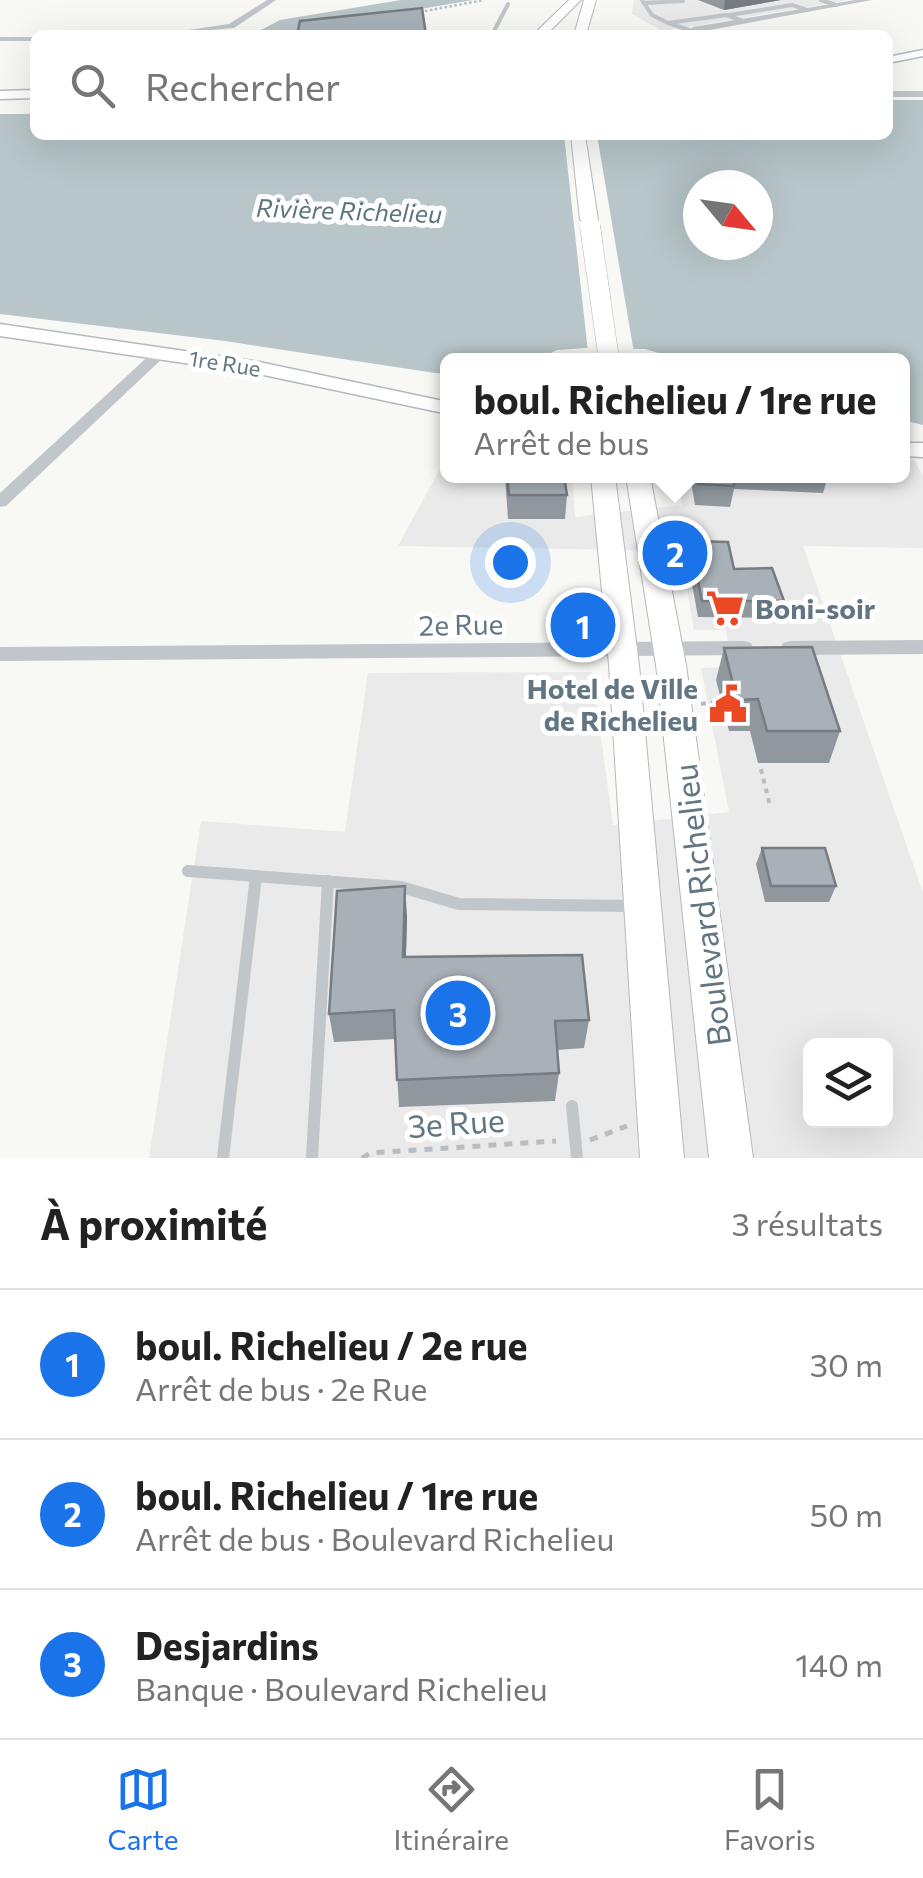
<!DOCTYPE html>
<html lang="fr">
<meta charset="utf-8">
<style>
:root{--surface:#fff;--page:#f2f2f2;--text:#222;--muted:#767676;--line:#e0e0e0;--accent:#1a73e8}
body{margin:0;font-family:Commissioner,sans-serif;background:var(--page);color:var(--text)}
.controls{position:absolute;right:30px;bottom:30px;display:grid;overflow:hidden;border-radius:15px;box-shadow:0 10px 40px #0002}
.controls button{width:90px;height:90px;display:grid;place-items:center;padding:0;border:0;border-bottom:2px solid var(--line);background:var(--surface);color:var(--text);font:50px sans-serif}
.compass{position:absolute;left:683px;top:170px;width:90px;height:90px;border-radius:50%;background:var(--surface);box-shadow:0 10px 40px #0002;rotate:119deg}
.you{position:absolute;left:510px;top:562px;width:35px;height:35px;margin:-25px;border:8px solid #fff;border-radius:50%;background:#1a73e8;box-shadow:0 0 0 15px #1a73e833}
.badge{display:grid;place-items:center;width:65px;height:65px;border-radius:50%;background:var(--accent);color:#fff;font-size:32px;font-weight:700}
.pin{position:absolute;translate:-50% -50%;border:5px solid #fff;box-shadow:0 2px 10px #0006}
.popup{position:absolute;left:440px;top:353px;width:470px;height:130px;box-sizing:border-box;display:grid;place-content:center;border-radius:15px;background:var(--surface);filter:drop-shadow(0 2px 8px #0005);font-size:32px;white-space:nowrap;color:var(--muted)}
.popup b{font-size:38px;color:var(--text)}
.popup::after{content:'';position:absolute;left:50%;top:100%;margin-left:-20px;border:20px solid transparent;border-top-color:var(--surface)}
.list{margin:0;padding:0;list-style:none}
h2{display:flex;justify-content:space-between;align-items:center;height:130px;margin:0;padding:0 40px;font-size:42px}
h2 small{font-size:32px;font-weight:400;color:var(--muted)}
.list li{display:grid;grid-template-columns:65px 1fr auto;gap:30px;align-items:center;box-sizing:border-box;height:150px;padding:0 40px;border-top:2px solid var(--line)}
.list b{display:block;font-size:38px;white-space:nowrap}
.list p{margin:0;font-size:32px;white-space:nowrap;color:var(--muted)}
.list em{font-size:32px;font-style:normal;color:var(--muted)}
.icon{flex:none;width:55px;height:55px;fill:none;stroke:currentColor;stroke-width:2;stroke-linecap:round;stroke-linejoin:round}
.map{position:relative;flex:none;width:923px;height:1158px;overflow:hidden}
.search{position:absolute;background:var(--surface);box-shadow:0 10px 40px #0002;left:30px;right:30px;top:30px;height:110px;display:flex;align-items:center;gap:25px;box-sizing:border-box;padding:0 35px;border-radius:15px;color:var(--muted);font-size:38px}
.sheet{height:580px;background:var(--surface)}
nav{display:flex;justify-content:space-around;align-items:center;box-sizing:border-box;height:140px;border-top:2px solid var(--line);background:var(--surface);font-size:28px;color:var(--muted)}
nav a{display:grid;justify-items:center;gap:5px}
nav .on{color:var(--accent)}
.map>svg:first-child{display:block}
.built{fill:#e9eae9;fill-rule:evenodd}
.water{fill:#b8c6c9;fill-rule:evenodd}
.pier{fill:#f8f8f5}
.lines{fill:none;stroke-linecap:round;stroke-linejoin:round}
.secondary-casing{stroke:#b3babf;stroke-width:3}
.primary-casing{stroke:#b4babe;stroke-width:2}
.path-far2{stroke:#b9bdc0;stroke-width:2.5;stroke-dasharray:2.5 2.5;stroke-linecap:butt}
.path-far1{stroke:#b9bdc0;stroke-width:4;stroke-dasharray:5 5;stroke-linecap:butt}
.path{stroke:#b9bdc0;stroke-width:5;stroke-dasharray:8 8;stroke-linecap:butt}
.lane-far1{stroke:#c1c6ca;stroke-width:4}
.lane{stroke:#c1c6ca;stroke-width:12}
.street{fill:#c1c6ca;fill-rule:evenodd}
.secondary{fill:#fff;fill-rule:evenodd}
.primary{fill:#fff;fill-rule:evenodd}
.primary-bridge-far1-casing{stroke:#b4babe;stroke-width:16;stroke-linecap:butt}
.primary-bridge-casing{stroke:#b4babe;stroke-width:21;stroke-linecap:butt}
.primary-bridge-far1{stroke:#fff;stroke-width:15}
.primary-bridge{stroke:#fff;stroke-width:20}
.wall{fill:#90989e}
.shaded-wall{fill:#767c81}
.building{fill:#a8b1b8;stroke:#767c81;stroke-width:2.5}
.labels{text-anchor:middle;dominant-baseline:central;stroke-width:10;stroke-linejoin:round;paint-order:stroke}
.far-street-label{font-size:22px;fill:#627582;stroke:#fff}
.far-water-label{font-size:25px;font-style:italic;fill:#5d757c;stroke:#fff}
.poi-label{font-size:28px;font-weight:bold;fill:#627582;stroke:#fff;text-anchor:start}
.street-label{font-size:28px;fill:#627582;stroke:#fff}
.near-street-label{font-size:32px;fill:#627582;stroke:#fff}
</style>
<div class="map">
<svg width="923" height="1158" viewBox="0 0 923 1158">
<rect width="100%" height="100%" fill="#f8f8f5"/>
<g class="built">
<polygon points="634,0 849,0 663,31 632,14"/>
<path d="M 447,456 L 448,476 L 572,476 L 575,517 L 682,505 L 678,476 L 902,476 L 903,460 L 914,460 L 923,476 L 923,548 L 803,546 L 923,893 L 923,1158 L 149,1158 L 201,821 L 345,832 L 368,673 L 592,672 L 613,825 L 729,812 L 701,668 L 731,667 L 726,630 L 694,630 L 680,551 L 398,546 ZM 810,1046 L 886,1046 L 886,1120 L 810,1120 Z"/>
</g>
<g class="water">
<polygon points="401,0 473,0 275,34 197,35 261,30 280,20"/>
<path d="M 888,100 L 923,100 L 923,425 L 903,420 L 902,360 L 683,360 L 645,349 L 585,348 L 557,350 L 536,360 L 448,360 L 447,374 L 435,373 L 225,341 L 0,314 L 0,114 L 35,114 L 35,135 L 888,135 ZM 698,185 L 758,185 L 758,245 L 698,245 Z"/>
</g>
<polygon class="pier" points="564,135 597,135 634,353 583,353 588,352"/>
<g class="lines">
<g class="secondary-casing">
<g id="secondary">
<polygon points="923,50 923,56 888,63 888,57"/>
<polygon points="35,90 35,98 0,99 0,91"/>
<polygon points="0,324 259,362 448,402 448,414 259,374 0,336"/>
<polygon points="902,443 923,443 923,457 902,456"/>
</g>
</g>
<g class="primary-casing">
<g id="primary">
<polygon points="569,0 581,0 546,35 533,35"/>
<polygon points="584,0 596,0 586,35 574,35"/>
<polygon points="571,135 585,135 598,220 589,225 580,220"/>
<polygon points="591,476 615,476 639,665 684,1158 640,1158 609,665"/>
<polygon points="626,476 650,476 686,665 753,1158 709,1158 656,665"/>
</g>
</g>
<g class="path-far2">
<polyline points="420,12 484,0"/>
<polyline points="275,35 302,31"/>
<polyline points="573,360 590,360"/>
</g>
<g class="path-far1">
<polyline points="701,704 722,701"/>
<polyline points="761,769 770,806"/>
</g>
<g class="path">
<polyline points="590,1140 627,1126"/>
<polyline points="362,1158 370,1153 556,1141"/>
</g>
<g class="lane-far1">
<polyline points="642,0 652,15 668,23"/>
<polyline points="821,0 836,5"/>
<polyline points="644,3 683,1"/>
<polyline points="729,15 792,5 807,10"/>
<polyline points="689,30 668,23 726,15 743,21"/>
<polyline points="492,35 508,4"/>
</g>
<g class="lane">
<polyline points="188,871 401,887 459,904 632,906"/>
<polyline points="572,1106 577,1158"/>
<polyline points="223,1158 256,876"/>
<polyline points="312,1158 328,881"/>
</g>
<g class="street">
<polygon points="267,0 276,0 234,28 155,35 229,24"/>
<polygon points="855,0 872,0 683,35 693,27"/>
<rect x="0" y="37" width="35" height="4"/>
<rect x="888" y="91" width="35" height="6"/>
<polygon points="160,349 167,353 165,356 6,506 0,507 0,493 155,350"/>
<polygon points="923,640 923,654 790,655 783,653 781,648 783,643 790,641"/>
<polygon points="744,641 751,643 753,648 751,653 744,655 0,661 0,647"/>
</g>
<use href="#secondary" class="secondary"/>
<use href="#primary" class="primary"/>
<g class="primary-bridge-far1-casing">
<polyline id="primary-bridge-far1" points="589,220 590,229"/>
</g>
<g class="primary-bridge-casing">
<polyline id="primary-bridge" points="590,226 609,360"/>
</g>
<use href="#primary-bridge-far1" class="primary-bridge-far1"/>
<use href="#primary-bridge" class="primary-bridge"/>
</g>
<g class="wall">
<polygon points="698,0 781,0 724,10"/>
<polygon points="505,476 564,476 567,495 565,519 508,519"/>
<polygon points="690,476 828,476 823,493 734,489 730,507 695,505"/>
<polygon points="690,541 784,601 779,618 698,617 687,557"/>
<polygon points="724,648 840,731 829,763 758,763 750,731 729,731 716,680"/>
<polygon points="762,848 836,886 829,902 765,902 756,864"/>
<polygon points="407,917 406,957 589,1020 584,1048 557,1050 559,1073 555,1101 399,1107 395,1039 334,1042 329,1014"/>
</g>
<g class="shaded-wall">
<polygon points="725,0 781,0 724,10"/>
<polygon points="405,886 407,917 405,987 403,957"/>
</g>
<g class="building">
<polygon points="422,8 426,35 297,35 300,21"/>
<polygon points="507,476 564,476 567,495 509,495"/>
<polygon points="697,476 734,476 734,486 698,484"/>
<polygon points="690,541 728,542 734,569 772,568 784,601 702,601"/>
<polygon points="812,647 840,731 767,731 758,699 737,700 724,648"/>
<polygon points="762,848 825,848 836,886 771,886"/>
<polygon points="405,886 403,957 582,955 589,1020 555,1021 559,1073 397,1080 394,1010 329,1014 337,891"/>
</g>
<defs>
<g id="supermarket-bare" transform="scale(3)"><path d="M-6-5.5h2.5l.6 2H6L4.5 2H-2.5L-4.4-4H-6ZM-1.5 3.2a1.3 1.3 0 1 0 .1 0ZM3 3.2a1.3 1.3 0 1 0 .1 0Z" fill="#ea4923" stroke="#fff" stroke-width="2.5" paint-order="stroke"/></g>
<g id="civic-bare" transform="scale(3)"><path d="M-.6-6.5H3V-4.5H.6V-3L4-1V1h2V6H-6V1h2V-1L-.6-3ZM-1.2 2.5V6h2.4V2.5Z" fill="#ea4923" stroke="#fff" stroke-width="2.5" paint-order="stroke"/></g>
</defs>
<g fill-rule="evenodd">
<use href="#supermarket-bare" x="725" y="608"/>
<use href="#civic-bare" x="728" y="704"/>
</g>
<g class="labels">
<g class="far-street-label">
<text transform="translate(225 363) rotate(9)">1re Rue</text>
</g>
<g class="far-water-label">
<text transform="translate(349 210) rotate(2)">Rivière Richelieu</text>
</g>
<g class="poi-label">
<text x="755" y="608">Boni-soir</text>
<text x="698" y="688" text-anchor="end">Hotel de Ville<tspan x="698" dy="32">de Richelieu</tspan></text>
</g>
<g class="street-label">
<text transform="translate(461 624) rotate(-1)">2e Rue</text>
</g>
<g class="near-street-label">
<text transform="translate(701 905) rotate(-97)">Boulevard Richelieu</text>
<text transform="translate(456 1122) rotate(-4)">3e Rue</text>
</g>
</g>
</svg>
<div class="controls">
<button><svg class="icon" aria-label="layers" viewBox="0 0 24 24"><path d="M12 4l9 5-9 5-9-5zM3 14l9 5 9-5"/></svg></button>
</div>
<svg class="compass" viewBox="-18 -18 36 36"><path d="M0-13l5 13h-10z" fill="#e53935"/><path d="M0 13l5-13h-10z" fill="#767676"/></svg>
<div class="you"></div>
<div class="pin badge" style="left:583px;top:625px">1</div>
<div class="pin badge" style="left:675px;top:553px">2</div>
<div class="popup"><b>boul. Richelieu / 1re rue</b>Arrêt de bus</div>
<div class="pin badge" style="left:458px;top:1013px">3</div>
<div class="search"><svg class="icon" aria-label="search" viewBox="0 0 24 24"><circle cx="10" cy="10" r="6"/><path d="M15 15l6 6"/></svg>Rechercher</div>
</div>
<section class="sheet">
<h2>À proximité<small>3 résultats</small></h2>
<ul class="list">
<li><span class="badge">1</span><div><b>boul. Richelieu / 2e rue</b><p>Arrêt de bus · 2e Rue</p></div><em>30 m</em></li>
<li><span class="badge">2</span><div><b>boul. Richelieu / 1re rue</b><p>Arrêt de bus · Boulevard Richelieu</p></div><em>50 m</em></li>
<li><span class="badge">3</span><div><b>Desjardins</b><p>Banque · Boulevard Richelieu</p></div><em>140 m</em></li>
</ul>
</section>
<nav>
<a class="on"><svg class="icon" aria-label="map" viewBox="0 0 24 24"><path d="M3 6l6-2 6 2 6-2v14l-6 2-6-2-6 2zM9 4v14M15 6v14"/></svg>Carte</a>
<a><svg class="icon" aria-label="directions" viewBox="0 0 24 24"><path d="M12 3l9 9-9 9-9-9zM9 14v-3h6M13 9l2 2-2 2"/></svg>Itinéraire</a>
<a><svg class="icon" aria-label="saved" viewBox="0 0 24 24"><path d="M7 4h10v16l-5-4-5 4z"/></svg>Favoris</a>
</nav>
